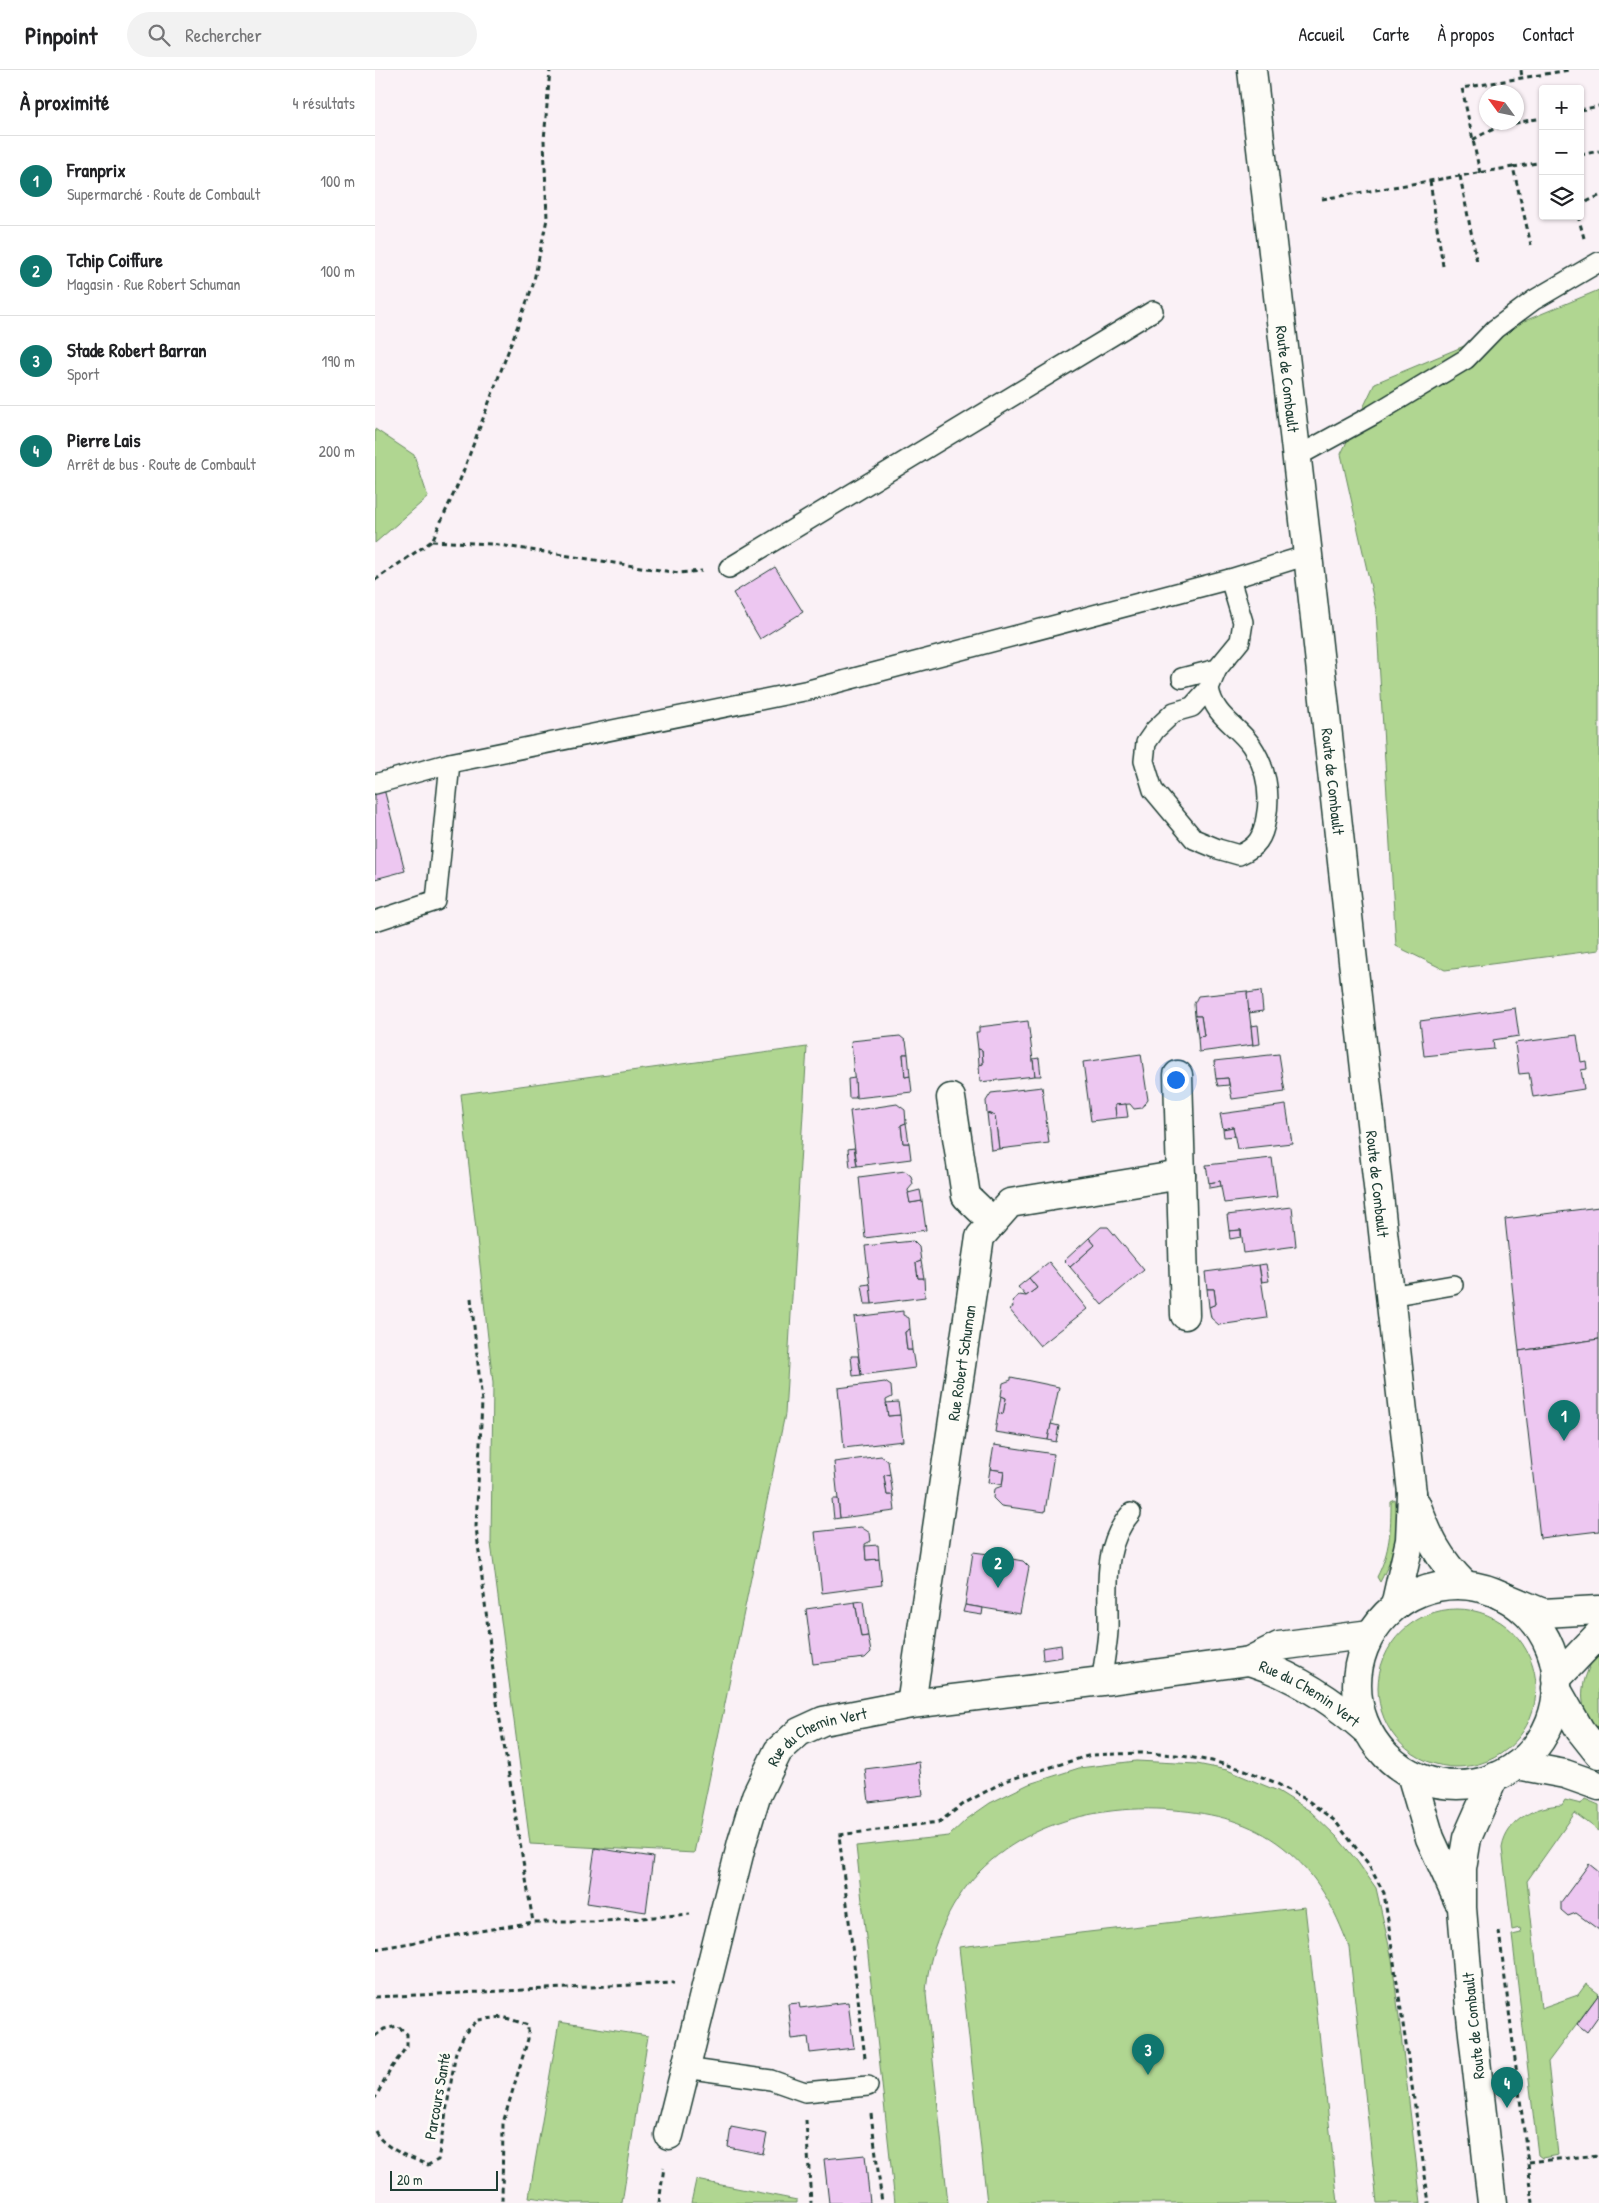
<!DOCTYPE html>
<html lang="fr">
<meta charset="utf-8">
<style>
:root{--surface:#fff;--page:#f2f2f2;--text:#202124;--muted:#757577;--line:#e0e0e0;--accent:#0f766e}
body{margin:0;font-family:"Patrick Hand",sans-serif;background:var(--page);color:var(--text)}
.controls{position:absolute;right:15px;top:15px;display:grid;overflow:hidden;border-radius:5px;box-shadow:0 1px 4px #0004}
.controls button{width:45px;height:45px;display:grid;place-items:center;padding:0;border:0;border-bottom:1px solid var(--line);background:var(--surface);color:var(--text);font:25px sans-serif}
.compass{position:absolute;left:1104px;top:15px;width:45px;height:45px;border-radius:50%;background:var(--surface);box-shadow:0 1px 4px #0004;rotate:303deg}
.scale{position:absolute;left:15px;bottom:12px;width:108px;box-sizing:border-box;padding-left:5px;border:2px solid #1f3d34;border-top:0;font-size:14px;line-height:18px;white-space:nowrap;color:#1f3d34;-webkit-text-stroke:4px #fdfcf7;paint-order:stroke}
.you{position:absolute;left:800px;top:1009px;width:18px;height:18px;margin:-12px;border:4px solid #fff;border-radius:50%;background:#1a73e8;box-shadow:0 0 0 8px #1a73e833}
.badge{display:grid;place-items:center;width:32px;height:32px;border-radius:50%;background:var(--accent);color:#fff;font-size:16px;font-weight:700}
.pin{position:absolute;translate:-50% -41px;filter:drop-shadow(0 1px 2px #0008)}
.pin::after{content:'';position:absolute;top:26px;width:18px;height:15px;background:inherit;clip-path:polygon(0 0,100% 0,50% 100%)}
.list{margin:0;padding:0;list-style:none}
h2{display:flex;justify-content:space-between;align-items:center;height:65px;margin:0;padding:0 20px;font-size:21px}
h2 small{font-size:16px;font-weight:400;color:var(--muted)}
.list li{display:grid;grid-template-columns:32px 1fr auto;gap:15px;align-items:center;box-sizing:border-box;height:90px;padding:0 20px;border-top:1px solid var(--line)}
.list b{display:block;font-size:19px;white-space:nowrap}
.list p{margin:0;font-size:16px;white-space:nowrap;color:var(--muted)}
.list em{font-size:16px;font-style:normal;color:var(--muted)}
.icon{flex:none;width:28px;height:28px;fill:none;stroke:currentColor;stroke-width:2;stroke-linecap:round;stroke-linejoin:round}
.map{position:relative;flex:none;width:1224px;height:2133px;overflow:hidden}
header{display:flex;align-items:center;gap:30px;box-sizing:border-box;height:70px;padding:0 25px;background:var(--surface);border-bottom:1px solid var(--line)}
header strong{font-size:24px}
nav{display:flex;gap:28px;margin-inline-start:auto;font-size:18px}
.search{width:350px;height:45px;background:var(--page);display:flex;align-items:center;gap:12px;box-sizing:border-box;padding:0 18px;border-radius:28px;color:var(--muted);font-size:19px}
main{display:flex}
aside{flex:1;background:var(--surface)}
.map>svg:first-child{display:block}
.green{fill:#b0d691;stroke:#688a62}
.building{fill:#edc7f1;stroke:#1f3d34}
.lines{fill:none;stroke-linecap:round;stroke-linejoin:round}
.service-casing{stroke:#1f3d34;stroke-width:22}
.minor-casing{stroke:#1f3d34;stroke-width:31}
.tertiary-casing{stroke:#1f3d34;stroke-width:31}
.secondary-casing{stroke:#1f3d34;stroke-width:31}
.path{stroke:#1f3d34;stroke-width:3;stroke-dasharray:5 4;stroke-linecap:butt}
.service{stroke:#fdfcf7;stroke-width:19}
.minor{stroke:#fdfcf7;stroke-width:28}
.tertiary{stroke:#fdfcf7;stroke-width:28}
.secondary{stroke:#fdfcf7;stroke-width:28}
.labels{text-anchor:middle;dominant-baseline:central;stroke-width:5;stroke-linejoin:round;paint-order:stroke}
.street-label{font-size:16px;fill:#1f3d34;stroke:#fdfcf7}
</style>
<header>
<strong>Pinpoint</strong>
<div class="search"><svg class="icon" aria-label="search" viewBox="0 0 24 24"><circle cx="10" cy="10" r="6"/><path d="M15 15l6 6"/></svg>Rechercher</div>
<nav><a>Accueil</a><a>Carte</a><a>À propos</a><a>Contact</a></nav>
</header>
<main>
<aside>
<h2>À proximité<small>4 résultats</small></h2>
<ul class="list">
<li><span class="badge">1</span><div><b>Franprix</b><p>Supermarché · Route de Combault</p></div><em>100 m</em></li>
<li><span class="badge">2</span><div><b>Tchip Coiffure</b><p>Magasin · Rue Robert Schuman</p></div><em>100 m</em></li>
<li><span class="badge">3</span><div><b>Stade Robert Barran</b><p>Sport</p></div><em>190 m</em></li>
<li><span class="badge">4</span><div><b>Pierre Lais</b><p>Arrêt de bus · Route de Combault</p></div><em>200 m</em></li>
</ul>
</aside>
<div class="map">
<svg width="1224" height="2133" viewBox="0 0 1224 2133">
<rect width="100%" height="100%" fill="#faf1f6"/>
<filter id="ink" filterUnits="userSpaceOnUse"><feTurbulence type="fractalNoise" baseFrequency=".02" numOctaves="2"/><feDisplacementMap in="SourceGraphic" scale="10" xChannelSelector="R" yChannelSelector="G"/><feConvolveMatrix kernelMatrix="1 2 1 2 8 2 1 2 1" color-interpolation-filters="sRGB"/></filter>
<g filter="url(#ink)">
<g class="green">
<polygon points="1224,220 1224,880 1070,900 1021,876 1001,540 966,384 1000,313"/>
<polygon points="0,359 39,385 53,427 0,473"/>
<polygon points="432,977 410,1344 319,1783 155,1774 116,1473 118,1313 86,1024"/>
<path d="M 1020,1430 C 1025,1462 1020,1484 1005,1512 L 1002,1507 C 1015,1482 1016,1459 1016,1432 Z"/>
<circle cx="1082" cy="1618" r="79"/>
<path d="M 1224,1579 L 1224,1668 C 1201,1634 1203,1614 1224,1579 Z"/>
<path d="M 761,1691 L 822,1694 L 852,1700 L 903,1721 L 935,1741 L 962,1767 L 982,1791 L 1001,1818 L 1017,1889 L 1046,2133 L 1002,2133 L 974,1877 C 959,1837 942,1804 908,1777 C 876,1752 839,1743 799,1740 C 708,1732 610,1764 570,1852 C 559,1875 552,1898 551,1924 L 573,2133 L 520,2133 L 481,1776 L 574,1766 L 592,1749 L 615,1733 L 654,1714 L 704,1698 Z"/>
<path d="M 1210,1729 L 1224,1735 L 1224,1761 L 1200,1743 L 1152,1811 L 1166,1938 L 1203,1925 L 1211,1914 L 1224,1924 L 1173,1992 L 1183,2085 L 1167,2088 L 1163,2085 L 1137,1865 L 1146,1863 L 1145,1858 L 1137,1860 L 1127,1778 C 1132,1749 1161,1736 1187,1735 L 1190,1730 L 1206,1734 Z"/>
<polygon points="930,1837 963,2133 612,2133 584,1877"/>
<polygon points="184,1952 273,1966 247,2133 198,2133 154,2127"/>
<polygon points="321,2110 422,2130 422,2133 316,2133"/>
</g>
<g class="building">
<polygon points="400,497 428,542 385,569 358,523"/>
<polygon points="9,719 30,801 0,809 0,722"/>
<polygon points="872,921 878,975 824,982 823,967 829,966 826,946 820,946 819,934 823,926"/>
<polygon points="886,921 888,941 874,943 872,923"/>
<polygon points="1140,938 1144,966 1118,970 1119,979 1049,986 1045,951"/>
<polygon points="820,946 826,946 829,966 823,967"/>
<polygon points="653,951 660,1006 605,1012 604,995 608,994 607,980 603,979 601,962 604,962 604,957"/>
<polygon points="883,955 885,974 878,975 876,956"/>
<polygon points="1202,965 1206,992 1211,991 1212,999 1206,1000 1209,1019 1158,1027 1154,1003 1144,1004 1140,973"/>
<polygon points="525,966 531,971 533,984 528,984 530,1007 535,1006 537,1022 481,1028 476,971"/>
<polygon points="603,979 607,980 608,994 604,995"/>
<polygon points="528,984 533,984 535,1006 530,1007"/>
<polygon points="766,984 773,1030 767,1038 759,1039 755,1034 740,1035 741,1048 716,1051 708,992"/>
<polygon points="904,984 910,1022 857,1029 853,1008 841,1009 839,991"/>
<polygon points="664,988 666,1006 660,1006 658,989"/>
<polygon points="480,1008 481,1028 474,1028 473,1009"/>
<polygon points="853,1008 854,1015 843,1016 841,1009"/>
<polygon points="667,1017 674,1073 624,1079 620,1046 612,1043 611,1031 616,1023"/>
<polygon points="522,1034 530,1040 531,1053 526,1055 528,1073 534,1073 536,1089 482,1096 475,1041"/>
<polygon points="751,1034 753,1047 741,1048 740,1035"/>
<polygon points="911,1035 917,1073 862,1079 858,1057 848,1059 845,1044"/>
<polygon points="612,1043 620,1046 624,1079 616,1080"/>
<polygon points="531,1053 534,1073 528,1073 526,1055"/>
<polygon points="858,1057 860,1066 849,1067 848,1059"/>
<polygon points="479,1078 482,1096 475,1097 473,1079"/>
<polygon points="897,1088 902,1127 849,1133 845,1111 834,1113 831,1095"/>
<polygon points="530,1101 536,1106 538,1114 533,1120 535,1133 547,1131 551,1160 490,1168 484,1107"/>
<polygon points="845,1111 846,1116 834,1118 834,1113"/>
<polygon points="545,1120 547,1131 535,1133 533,1123"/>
<polygon points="917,1137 921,1176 869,1183 866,1160 854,1161 852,1145"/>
<polygon points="1224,1137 1224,1269 1144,1281 1130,1149"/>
<polygon points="726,1157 733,1157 769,1200 727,1235 695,1197 720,1175 714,1168"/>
<polygon points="866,1160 866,1167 855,1169 854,1161"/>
<polygon points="714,1168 720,1175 695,1197 689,1191"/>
<polygon points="538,1171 544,1177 546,1191 541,1193 543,1208 549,1208 550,1227 497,1234 490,1176"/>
<polygon points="546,1191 549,1208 543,1208 541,1193"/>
<polygon points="674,1192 712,1239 665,1276 634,1239 638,1237 637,1231 644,1225 651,1226 662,1218 654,1208"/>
<polygon points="891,1194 894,1211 887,1212 884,1195"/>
<polygon points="884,1195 892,1248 844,1255 836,1248 834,1237 841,1234 839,1219 832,1219 830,1202"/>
<polygon points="654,1208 662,1218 651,1226 643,1217"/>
<polygon points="495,1214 497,1234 490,1234 487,1215"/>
<polygon points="832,1219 839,1219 841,1234 834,1237"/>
<polygon points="528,1241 528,1245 534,1248 535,1259 530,1262 532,1280 537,1280 540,1298 486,1305 479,1247"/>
<polygon points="535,1259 537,1280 532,1280 530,1262"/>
<polygon points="1224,1269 1224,1461 1165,1468 1144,1281"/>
<polygon points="476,1286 483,1286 486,1305 478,1306"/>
<polygon points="636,1307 684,1317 673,1370 620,1362 623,1343 628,1344 631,1328 626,1326 628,1313 636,1310"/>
<polygon points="510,1312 516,1316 517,1327 511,1330 513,1346 525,1345 528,1371 469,1378 463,1318"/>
<polygon points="626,1326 631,1328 628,1344 623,1343"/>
<polygon points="523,1332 525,1345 513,1346 511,1333"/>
<polygon points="676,1354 684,1356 681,1372 673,1370"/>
<polygon points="619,1375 679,1384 670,1442 626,1436 618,1428 619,1419 627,1416 629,1401 615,1399"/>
<polygon points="506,1386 513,1391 515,1404 509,1406 512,1425 518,1425 520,1441 465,1448 459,1392"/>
<polygon points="615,1399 629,1401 627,1415 613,1412"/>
<polygon points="515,1404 518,1425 512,1425 509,1406"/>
<polygon points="457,1429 463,1429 465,1448 459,1449"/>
<polygon points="486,1457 495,1463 496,1471 490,1474 491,1490 504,1489 507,1515 447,1523 440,1462"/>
<polygon points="503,1475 504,1489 491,1490 490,1476"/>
<polygon points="598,1482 614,1484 616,1490 630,1493 637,1489 648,1491 654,1497 645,1544 590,1535"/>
<polygon points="614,1484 637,1489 630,1493 616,1490"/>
<polygon points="488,1531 493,1566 486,1567 480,1532"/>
<polygon points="480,1532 486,1567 493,1566 496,1582 490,1588 438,1594 431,1539"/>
<polygon points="590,1535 608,1538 607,1545 588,1542"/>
<polygon points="686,1575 687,1587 668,1590 667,1578"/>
<polygon points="544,1692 548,1725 494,1732 490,1699"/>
<polygon points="220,1778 278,1787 271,1842 212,1833"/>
<polygon points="1214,1794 1224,1802 1224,1860 1201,1843 1193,1846 1186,1840 1186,1832"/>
<polygon points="1224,1924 1224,1945 1212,1962 1202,1954"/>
<polygon points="473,1932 479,1978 435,1983 433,1967 417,1969 413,1934 424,1933 425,1938"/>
<polygon points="356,2057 392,2064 388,2084 353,2077"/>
<polygon points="490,2085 495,2133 454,2133 449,2089"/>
</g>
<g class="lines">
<g class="service-casing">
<g id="service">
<polyline points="921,387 998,345 1091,289 1120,259 1159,230 1224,192"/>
<polyline points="354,498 778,241"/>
<polyline points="807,608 842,599 865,571 868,552 855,509"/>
<path d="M 834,618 C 839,647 861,654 876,675 C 891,697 896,723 891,748 C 888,768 882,777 864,785 L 843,779 L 819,769 L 778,720 L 769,691 L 771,673 L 780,660 L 799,642 L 817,637 L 834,618 L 842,599"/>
<polyline points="0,714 75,693 434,620 855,509 933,485"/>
<polyline points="0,851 61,831 75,693"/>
<polyline points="1015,1226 1078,1215"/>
<path d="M 727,1611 C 728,1595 732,1578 733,1561 C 734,1520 726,1477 756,1443"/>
<polyline points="310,1998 396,2010 430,2022 493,2016"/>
</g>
</g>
<g class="minor-casing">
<g id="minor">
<polyline points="803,1005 810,1245"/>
<polyline points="576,1028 591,1126 618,1152"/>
<path id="s1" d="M 874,1591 C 919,1605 957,1630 992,1661"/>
<polyline points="1181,1618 1205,1660 1224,1684"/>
<path id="s2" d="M 536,1634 L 605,1167 L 635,1133 L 806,1105"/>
<polyline points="1142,1695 1190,1704 1224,1716"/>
<path id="s3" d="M 294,2065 L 367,1772 L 381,1726 L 403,1681 L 424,1662 L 448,1651 L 536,1634 L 727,1611 L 874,1591 L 904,1576 L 995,1564"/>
</g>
</g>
<g class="tertiary-casing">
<g id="tertiary">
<path id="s4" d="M 877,0 L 933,485 L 1037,1423"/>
<polyline points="1125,1525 1168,1543 1224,1540"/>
<polyline points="1181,1609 1224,1564"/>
</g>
</g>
<g class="secondary-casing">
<g id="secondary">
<path d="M 1041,1434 C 1054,1468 1063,1489 1090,1515"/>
<circle cx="1082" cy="1615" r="100"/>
<polyline points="1020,1536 1035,1470 1037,1423"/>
<polyline points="1036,1704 1055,1768 1083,1830"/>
<polyline points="1117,2133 1095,1937 1087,1838 1087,1798 1092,1768 1119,1707"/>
</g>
</g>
<g class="path">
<polyline points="1146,0 1147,8"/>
<polyline points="1205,40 1224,36"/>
<path d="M 1098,70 C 1118,56 1144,52 1168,48"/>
<polyline points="1205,85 1224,81"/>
<polyline points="1138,97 1168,92"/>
<polyline points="1105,103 1087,18 1194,0"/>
<polyline points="1085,106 1102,192"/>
<polyline points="1055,111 1068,196"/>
<polyline points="947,129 1138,97 1156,175"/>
<polyline points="1205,138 1213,131 1224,126"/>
<polyline points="1203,146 1209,168"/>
<polyline points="57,471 117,474 304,503 327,501"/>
<polyline points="0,510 57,471 85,410 158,215 172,149 169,70 175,0"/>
<polyline points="96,1228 107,1332 101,1457 121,1626 158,1852"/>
<polyline points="1124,1861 1158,2133"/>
<polyline points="0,1879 158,1852 218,1852 315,1844"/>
<polyline points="0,1927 299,1913"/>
<polyline points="0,1966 9,1959 23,1956 32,1964 32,1976 17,1997 0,2028"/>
<polyline points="490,1988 464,1765 564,1752 590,1733 630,1711 716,1685 766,1683 801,1685 837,1691 870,1700 899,1712 932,1730 960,1751 992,1792 1009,1823 1054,2133"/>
<polyline points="496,2044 507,2133"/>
<polyline points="431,2050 436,2133"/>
<path d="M 0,2061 C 9,2079 35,2087 53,2095 L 63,2090 L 81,1982 L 90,1963 L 103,1950 L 128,1947 L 153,1955 L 153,1969 L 128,2053 L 127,2133"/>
<polyline points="1154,2092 1224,2085"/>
<polyline points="284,2133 289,2097"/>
</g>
<use href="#service" class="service"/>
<use href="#minor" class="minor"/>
<use href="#tertiary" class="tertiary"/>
<use href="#secondary" class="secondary"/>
</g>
</g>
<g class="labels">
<g class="street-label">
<text stroke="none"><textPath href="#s4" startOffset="311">Route de Combault</textPath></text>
<text stroke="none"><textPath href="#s4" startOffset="716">Route de Combault</textPath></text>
<text stroke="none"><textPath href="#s4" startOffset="1121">Route de Combault</textPath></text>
<text stroke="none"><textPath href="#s2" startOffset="345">Rue Robert Schuman</textPath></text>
<text stroke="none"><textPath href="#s1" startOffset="69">Rue du Chemin Vert</textPath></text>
<text stroke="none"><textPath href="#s3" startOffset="442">Rue du Chemin Vert</textPath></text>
<text transform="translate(1098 1956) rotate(-96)">Route de Combault</text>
<text transform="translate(62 2026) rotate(-80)">Parcours Santé</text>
</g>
</g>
</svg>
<div class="controls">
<button>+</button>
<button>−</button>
<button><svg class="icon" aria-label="layers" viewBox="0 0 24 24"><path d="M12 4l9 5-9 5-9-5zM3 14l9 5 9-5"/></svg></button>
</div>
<svg class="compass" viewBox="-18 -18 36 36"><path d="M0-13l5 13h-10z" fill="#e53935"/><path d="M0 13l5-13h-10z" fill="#757577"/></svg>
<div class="scale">20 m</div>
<div class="you"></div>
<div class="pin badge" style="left:1189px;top:1371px">1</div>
<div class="pin badge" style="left:623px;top:1518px">2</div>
<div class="pin badge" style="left:773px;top:2005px">3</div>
<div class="pin badge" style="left:1132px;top:2038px">4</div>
</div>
</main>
